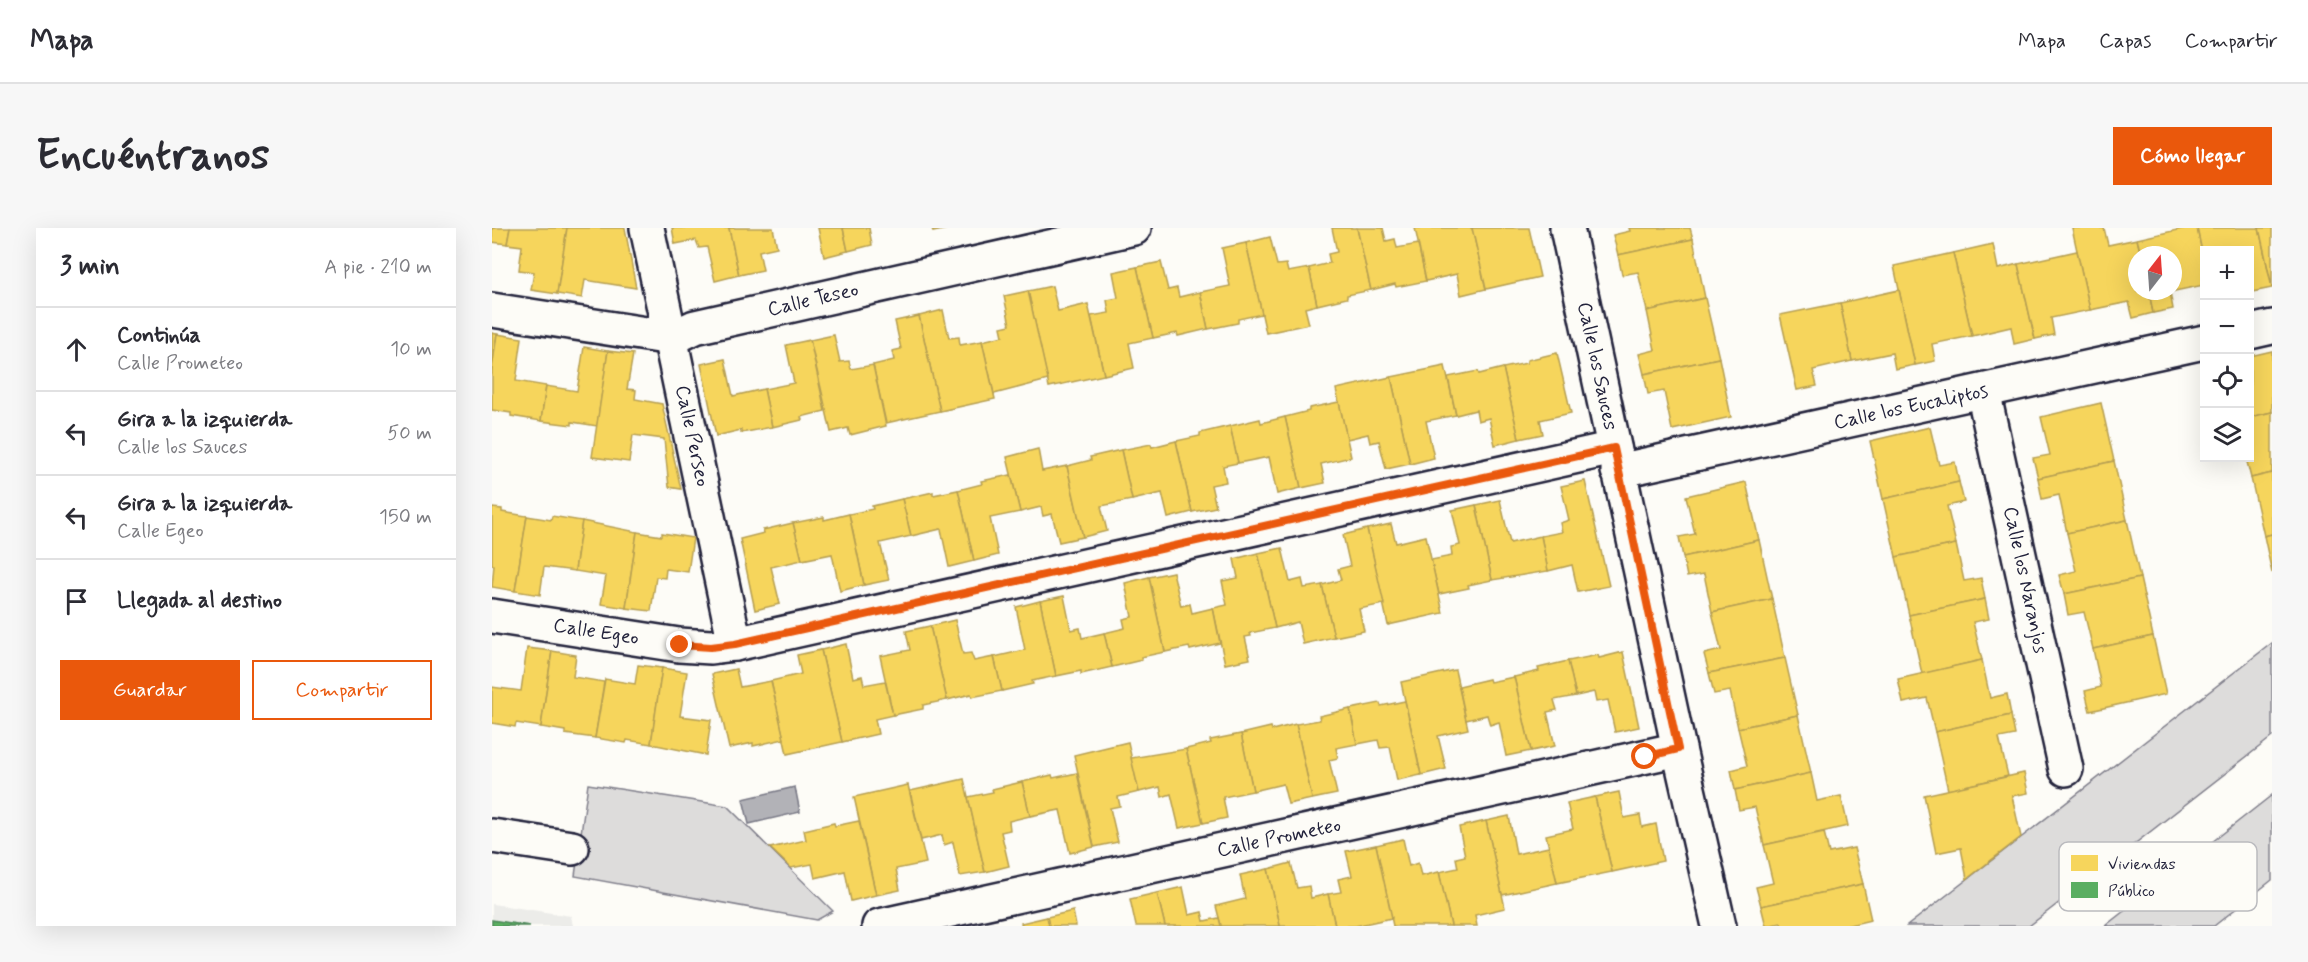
<!DOCTYPE html>
<html lang="es">
<meta charset="utf-8">
<style>
:root{--surface:#fff;--page:#f7f7f7;--text:#2b2b33;--muted:#7c7c81;--line:#e1e1e2;--accent:#ea580c}
body{margin:0;font-family:Mynerve,sans-serif;background:var(--page);color:var(--text)}
.controls{position:absolute;right:18px;top:18px;display:grid;overflow:hidden;border-radius:0px;box-shadow:0 6px 24px #0002}
.controls button{width:54px;height:54px;display:grid;place-items:center;padding:0;border:0;border-bottom:2px solid var(--line);background:var(--surface);color:var(--text);font:30px sans-serif}
.compass{position:absolute;left:1636px;top:18px;width:54px;height:54px;border-radius:50%;background:var(--surface);box-shadow:0 6px 24px #0002;rotate:17deg}
.stop{position:absolute;width:18px;height:18px;margin:-14px;border:4px solid #ea580c;border-radius:50%;background:#fff}
.stop.end{background:#ea580c;border-color:#fff;box-shadow:0 2px 6px #0008}
.list{margin:0;padding:0;list-style:none}
h2{display:flex;justify-content:space-between;align-items:center;height:78px;margin:0;padding:0 24px;font-size:26px}
h2 small{font-size:20px;font-weight:400;color:var(--muted)}
.list li{display:grid;grid-template-columns:39px 1fr auto;gap:18px;align-items:center;box-sizing:border-box;height:84px;padding:0 24px;border-top:2px solid var(--line)}
.list b{display:block;font-size:22px;white-space:nowrap}
.list p{margin:0;font-size:20px;white-space:nowrap;color:var(--muted)}
.list em{font-size:20px;font-style:normal;color:var(--muted)}
.actions{display:flex;gap:12px;padding:18px 24px}
.actions a{flex:1;padding:14px 0;border:2px solid var(--accent);border-radius:0px;text-align:center;font-size:21px;color:var(--accent)}
.actions .main{background:var(--accent);color:#fff}
.icon{flex:none;width:33px;height:33px;fill:none;stroke:currentColor;stroke-width:2;stroke-linecap:round;stroke-linejoin:round}
.map{position:relative;flex:none;width:1780px;height:698px;overflow:hidden;border-radius:0px}
header{display:flex;align-items:center;gap:36px;box-sizing:border-box;height:84px;padding:0 30px;background:var(--surface);border-bottom:2px solid var(--line)}
header strong{font-size:28px}
nav{display:flex;gap:33px;margin-inline-start:auto;font-size:21px}
.intro{display:flex;align-items:center;justify-content:space-between;box-sizing:border-box;height:144px;padding:0 36px}
h1{margin:0;font-size:42px}
.button{padding:15px 27px;border-radius:0px;background:var(--accent);color:#fff;font-size:21px;font-weight:700}
main{display:flex;gap:36px;padding:0 36px}
aside{flex:1;background:var(--surface);border-radius:0px;box-shadow:0 6px 24px #0002}
.map>svg:first-child{display:block}
.built{fill:#ecece9}
.green{fill:#dddcdb;stroke:#807f8b;stroke-width:1.5}
.water{fill:#b2b2b7;stroke:#787885;stroke-width:1.5}
.homes{fill:#f6d55c;stroke:#b69f52;stroke-width:1.5}
.public{fill:#5aae61;stroke:#498456;stroke-width:1.5}
.lines{fill:none;stroke-linecap:round;stroke-linejoin:round}
.minor-casing{stroke:#22223b;stroke-width:38}
.minor{stroke:#fdfcf7;stroke-width:33}
.route{stroke:#ea580c;stroke-width:8}
.labels{text-anchor:middle;dominant-baseline:central;stroke-width:6;stroke-linejoin:round;paint-order:stroke}
.street-label{font-size:20px;fill:#22223b;stroke:#fdfcf7}
.key{fill:#fdfcf7;stroke:#bbbbbf;stroke-width:1.5}
.key-label{font-size:16px;fill:#22223b}
</style>
<header>
<strong>Mapa</strong>
<nav><a>Mapa</a><a>Capas</a><a>Compartir</a></nav>
</header>
<div class="intro"><h1>Encuéntranos</h1><a class="button">Cómo llegar</a></div>
<main>
<aside>
<h2>3 min<small>A pie · 210 m</small></h2>
<ul class="list">
<li><svg class="icon" aria-label="ahead" viewBox="0 0 24 24"><path d="M12 20V5M6 11l6-6 6 6"/></svg><div><b>Continúa</b><p>Calle Prometeo</p></div><em>10 m</em></li>
<li><svg class="icon" aria-label="left" viewBox="0 0 24 24"><path d="M17 20v-9H6M10 6l-5 5 5 5"/></svg><div><b>Gira a la izquierda</b><p>Calle los Sauces</p></div><em>50 m</em></li>
<li><svg class="icon" aria-label="left" viewBox="0 0 24 24"><path d="M17 20v-9H6M10 6l-5 5 5 5"/></svg><div><b>Gira a la izquierda</b><p>Calle Egeo</p></div><em>150 m</em></li>
<li><svg class="icon" aria-label="arrive" viewBox="0 0 24 24"><path d="M6 21V4h12l-3 4 3 4H6"/></svg><div><b>Llegada al destino</b></div></li>
</ul>
<div class="actions"><a class="main">Guardar</a><a>Compartir</a></div>
</aside>
<div class="map">
<svg width="1780" height="698" viewBox="0 0 1780 698">
<rect width="100%" height="100%" fill="#fdfcf7"/>
<filter id="ink" filterUnits="userSpaceOnUse"><feTurbulence type="fractalNoise" baseFrequency=".0167" numOctaves="2"/><feDisplacementMap in="SourceGraphic" scale="12" xChannelSelector="R" yChannelSelector="G"/><feConvolveMatrix kernelMatrix="1 2 1 2 8 2 1 2 1" color-interpolation-filters="sRGB"/></filter>
<g filter="url(#ink)">
<polygon class="built" points="0,676 79,688 81,698 0,698"/>
<g class="green">
<polygon points="1780,415 1780,509 1537,698 1415,698"/>
<polygon points="96,556 235,578 341,683 325,692 83,648"/>
<polygon points="1780,567 1780,652 1722,698 1613,698"/>
</g>
<polygon class="water" points="303,559 308,584 257,596 251,571"/>
<g class="homes">
<polygon points="0,0 18,0 15,16 0,14"/>
<polygon points="18,0 75,0 65,66 39,62 42,44 27,42 30,18 15,16"/>
<polygon points="75,0 133,0 144,60 93,52 90,70 65,66"/>
<polygon points="180,0 237,0 247,47 223,53 215,19 207,20 204,12 183,16"/>
<polygon points="237,0 281,0 285,19 267,23 271,42 247,47"/>
<polygon points="326,0 351,0 356,23 332,29"/>
<polygon points="351,0 377,0 380,17 356,23"/>
<polygon points="440,0 460,0 441,4"/>
<polygon points="840,0 865,0 879,62 855,67 855,70 825,77 817,40 838,35 836,26 845,24"/>
<polygon points="865,0 891,0 894,13 903,11 905,20 926,16 934,53 904,59 903,56 879,62"/>
<polygon points="923,0 980,0 994,61 969,67 965,46 934,53"/>
<polygon points="980,0 1037,0 1048,49 994,61"/>
<polygon points="1137,0 1198,0 1201,11 1126,27 1121,7 1138,3"/>
<polygon points="1580,0 1612,0 1616,17 1645,11 1649,27 1645,27 1645,63 1657,63 1661,85 1641,90 1637,74 1598,82"/>
<polygon points="1694,0 1705,0 1712,33 1712,57 1678,64 1681,81 1661,85 1657,63 1681,63 1681,27 1649,27 1645,11"/>
<polygon points="1705,0 1767,0 1780,60 1760,64 1758,52 1758,22 1712,22 1712,33"/>
<polygon points="1767,0 1780,0 1780,59"/>
<polygon points="778,9 785,37 794,36 796,44 817,40 825,77 813,80 817,96 774,105 754,15"/>
<polygon points="1201,11 1213,70 1155,83 1146,44 1130,47 1126,27"/>
<polygon points="754,15 770,86 746,91 746,95 716,101 708,64 738,58 730,20"/>
<polygon points="1501,16 1506,41 1526,36 1543,111 1522,116 1519,99 1480,108 1461,25"/>
<polygon points="1585,23 1598,82 1559,90 1562,107 1543,111 1526,36"/>
<polygon points="1461,25 1480,108 1440,116 1443,133 1423,137 1402,38"/>
<polygon points="669,34 676,62 685,60 687,69 708,64 716,101 686,108 685,105 661,110 645,39"/>
<polygon points="645,39 661,110 637,115 642,140 612,147 599,88 617,85 615,72 626,70 621,44"/>
<polygon points="560,58 566,83 596,76 612,147 557,159 536,63"/>
<polygon points="1407,62 1423,137 1403,141 1400,125 1360,133 1348,75"/>
<polygon points="536,63 556,152 502,166 490,113 511,108 509,99 518,97 512,68"/>
<polygon points="1213,70 1227,130 1152,146 1147,126 1163,122 1155,83"/>
<polygon points="1348,75 1360,133 1321,142 1325,158 1305,162 1288,87"/>
<polygon points="451,82 457,110 467,109 468,117 490,113 503,171 448,183 427,88"/>
<polygon points="427,88 448,183 394,195 381,137 402,132 400,123 409,121 403,93"/>
<polygon points="0,105 5,106 0,142"/>
<polygon points="5,106 30,110 24,153 54,158 49,193 19,188 19,185 0,182 0,142"/>
<polygon points="342,107 348,134 357,133 359,141 381,137 394,198 358,207 356,200 339,204 318,112"/>
<polygon points="318,112 333,183 309,189 310,192 280,199 272,161 302,155 294,117"/>
<polygon points="92,119 116,123 105,198 80,194 80,197 49,193 54,158 85,163"/>
<polygon points="116,123 141,126 135,161 144,162 143,171 170,176 189,261 177,259 172,211 141,207 137,234 100,229"/>
<polygon points="1780,123 1780,184 1758,189 1758,128"/>
<polygon points="1065,125 1079,185 1048,192 1051,206 1027,211 1011,140 1035,135 1035,132"/>
<polygon points="1227,130 1239,189 1180,202 1172,163 1156,166 1152,146"/>
<polygon points="233,131 241,168 272,161 280,199 249,205 249,202 224,208 209,136"/>
<polygon points="953,138 964,187 934,193 942,230 918,236 899,149"/>
<polygon points="1011,140 1027,211 1003,217 997,190 986,193 984,182 964,187 956,149 986,143 987,146"/>
<polygon points="899,149 918,236 894,241 887,213 878,215 876,206 855,211 844,161"/>
<polygon points="847,174 859,229 829,236 833,255 809,260 793,189 817,183 817,180"/>
<polygon points="1609,175 1622,233 1546,250 1541,230 1558,227 1549,189"/>
<polygon points="1780,184 1780,245 1759,250 1754,230 1758,230 1758,189"/>
<polygon points="793,189 809,260 785,266 777,229 746,235 738,198 768,191 769,195"/>
<polygon points="738,198 746,235 731,238 734,254 719,257 724,279 700,284 684,213 708,208 708,205"/>
<polygon points="1438,199 1447,237 1463,234 1467,254 1391,271 1378,213"/>
<polygon points="684,213 700,284 676,290 670,265 640,272 629,222 659,216 660,219"/>
<polygon points="546,221 550,243 575,238 591,309 567,314 560,286 551,288 549,279 528,284 515,229"/>
<polygon points="629,222 640,272 609,278 615,303 591,309 575,238 599,232 598,229"/>
<polygon points="1622,233 1635,292 1575,305 1567,267 1550,271 1546,250"/>
<polygon points="1780,245 1780,306 1772,308 1759,250"/>
<polygon points="519,247 528,284 498,290 506,327 482,333 466,262 490,256 489,253"/>
<polygon points="1093,253 1117,358 1086,364 1080,337 1056,343 1049,308 1070,304 1068,295 1077,292 1069,258"/>
<polygon points="1254,254 1267,312 1191,329 1187,309 1203,306 1194,268"/>
<polygon points="1467,254 1472,274 1455,278 1464,316 1404,329 1391,271"/>
<polygon points="466,262 482,333 457,339 449,301 419,308 410,271 441,264 441,267"/>
<polygon points="410,271 419,308 388,315 397,352 372,357 357,286 381,281 380,278"/>
<polygon points="1008,272 1018,315 1049,308 1056,343 1000,352 984,277"/>
<polygon points="984,277 1000,352 976,357 977,360 947,366 939,332 960,328 959,319 968,317 960,282"/>
<polygon points="0,280 10,281 10,284 35,288 23,363 0,359 2,337 0,337"/>
<polygon points="357,286 372,357 348,363 340,326 310,332 301,295 332,289 332,292"/>
<polygon points="35,288 59,292 60,288 90,293 83,343 52,339 48,367 23,363"/>
<polygon points="1635,292 1648,350 1572,366 1567,347 1584,343 1575,305"/>
<polygon points="90,293 145,304 134,380 109,376 114,348 83,343"/>
<polygon points="301,295 310,332 279,339 288,376 263,382 248,311 272,305 271,302"/>
<polygon points="899,296 904,315 934,308 951,385 896,397 875,301"/>
<polygon points="875,301 892,376 867,381 872,403 842,409 830,357 849,352 846,341 858,338 851,307"/>
<polygon points="145,304 170,308 170,305 201,310 196,344 174,341 173,350 164,349 159,383 134,380"/>
<polygon points="1780,306 1780,345 1772,308"/>
<polygon points="1267,312 1280,371 1220,384 1212,346 1195,349 1191,329"/>
<polygon points="1464,316 1472,353 1489,350 1493,371 1417,387 1404,329"/>
<polygon points="790,320 798,354 810,351 812,360 830,357 842,409 811,416 806,394 783,400 766,325"/>
<polygon points="766,325 783,400 758,405 759,408 753,409 758,431 733,436 721,380 735,377 730,353 746,350 742,331"/>
<polygon points="681,344 689,378 698,376 700,385 721,380 728,415 698,422 697,419 673,424 657,349"/>
<polygon points="657,349 673,424 649,429 650,432 620,439 612,405 633,400 631,391 640,389 633,355"/>
<polygon points="1648,350 1661,408 1601,421 1592,384 1576,387 1572,366"/>
<polygon points="572,368 579,402 588,400 590,410 612,405 620,439 589,446 589,443 564,448 548,373"/>
<polygon points="1280,371 1293,430 1217,445 1212,426 1229,422 1220,384"/>
<polygon points="1493,371 1497,391 1481,394 1490,432 1430,446 1417,387"/>
<polygon points="548,373 564,448 540,453 541,456 510,463 502,429 533,422 524,379"/>
<polygon points="463,392 471,426 479,425 482,433 502,429 510,463 480,469 479,466 455,472 438,398"/>
<polygon points="438,398 455,472 431,477 431,481 401,487 388,428 418,422 414,403"/>
<polygon points="1661,408 1674,466 1598,483 1593,463 1609,459 1601,421"/>
<polygon points="354,416 361,450 370,448 372,457 393,453 401,487 383,491 386,506 350,514 329,422"/>
<polygon points="35,420 60,423 49,499 24,495 23,499 0,495 0,459 29,463"/>
<polygon points="329,422 350,514 295,526 279,453 309,446 305,427"/>
<polygon points="60,423 84,427 81,449 112,454 103,510 73,506 73,503 49,499"/>
<polygon points="1131,424 1147,499 1123,504 1116,472 1104,474 1102,464 1084,468 1076,433 1106,427 1107,430"/>
<polygon points="1293,430 1306,487 1246,500 1238,463 1222,466 1217,445"/>
<polygon points="1490,432 1498,470 1515,466 1519,487 1443,504 1435,470 1411,475 1406,451"/>
<polygon points="1076,433 1084,468 1062,472 1065,482 1055,484 1063,518 1039,523 1022,449 1047,443 1046,440"/>
<polygon points="146,437 170,440 159,516 135,512 134,515 103,510 113,451 143,456"/>
<polygon points="170,440 195,444 188,488 219,492 214,527 159,516"/>
<polygon points="244,441 248,459 279,453 292,511 261,518 261,515 237,520 220,446"/>
<polygon points="963,442 976,501 946,508 954,541 929,547 909,454"/>
<polygon points="1022,449 1039,523 1014,528 1007,494 998,497 995,487 974,492 967,458 997,451 998,454"/>
<polygon points="913,473 929,547 905,552 898,519 888,520 886,512 865,516 858,481 888,475 889,478"/>
<polygon points="858,481 865,516 844,520 846,530 837,532 845,566 820,571 804,496 828,492 827,488"/>
<polygon points="1306,487 1319,545 1243,562 1239,542 1255,538 1246,500"/>
<polygon points="1519,487 1523,507 1507,510 1516,548 1456,562 1443,504"/>
<polygon points="804,496 820,571 796,576 791,556 761,563 749,506 779,499 780,502"/>
<polygon points="749,506 761,563 731,569 735,590 711,595 694,521 719,515 718,512"/>
<polygon points="636,514 647,564 626,569 628,578 618,580 626,614 602,619 582,527"/>
<polygon points="694,521 711,595 687,600 679,566 670,569 668,559 647,564 639,530"/>
<polygon points="585,545 602,619 578,625 568,582 538,588 530,554 560,547 561,550"/>
<polygon points="1319,545 1325,573 1349,568 1356,598 1272,617 1263,579 1247,582 1243,562"/>
<polygon points="1532,545 1536,565 1520,568 1529,609 1475,651 1469,620 1444,625 1432,567"/>
<polygon points="472,551 493,644 468,648 461,614 452,617 450,607 429,612 418,563"/>
<polygon points="530,554 538,588 517,593 518,602 509,604 517,638 493,644 476,569 501,564 500,561"/>
<polygon points="416,557 434,635 404,641 408,662 384,667 362,569"/>
<polygon points="1127,564 1132,590 1148,587 1150,599 1164,596 1171,633 1120,644 1103,569"/>
<polygon points="1103,569 1120,644 1065,655 1054,607 1081,601 1075,575"/>
<polygon points="1017,588 1024,626 1057,619 1065,655 1010,667 994,593"/>
<polygon points="367,593 384,667 359,673 353,643 323,650 320,636 299,640 278,620 314,612 312,602 342,595 343,598"/>
<polygon points="994,593 1013,680 983,687 985,698 959,698 947,644 966,640 964,630 973,628 967,599"/>
<polygon points="1332,604 1337,625 1362,620 1371,656 1269,678 1264,659 1281,655 1272,617"/>
<polygon points="911,611 917,638 926,635 929,648 947,644 959,698 901,698 884,617"/>
<polygon points="884,617 900,690 863,698 843,698 836,666 849,664 846,651 860,648 854,623"/>
<polygon points="799,635 805,660 817,658 819,670 836,666 843,698 788,698 776,641"/>
<polygon points="776,641 788,698 729,698 724,678 753,671 748,647"/>
<polygon points="1371,656 1379,692 1353,698 1290,698 1289,695 1274,698 1269,678"/>
<polygon points="691,659 697,687 710,684 712,693 727,690 729,698 673,698 665,665"/>
<polygon points="665,665 673,698 644,698 638,671"/>
<polygon points="581,683 584,698 557,698 555,689"/>
<polygon points="555,689 557,698 530,698 529,695"/>
</g>
<polygon class="public" points="0,692 38,698 0,698"/>
<g class="lines">
<g class="minor-casing">
<g id="minor">
<polyline points="155,0 243,416"/>
<polyline points="1075,0 1187,521 1227,698"/>
<polyline points="0,82 180,110 203,99 642,0"/>
<polyline points="1758,104 1780,99"/>
<polyline points="1491,163 1574,541"/>
<polyline points="1126,243 1712,114"/>
<polyline points="0,388 187,417 219,419 243,416 1122,220"/>
<polyline points="0,608 80,620"/>
<polyline points="387,698 1187,521"/>
</g>
</g>
<use href="#minor" class="minor"/>
</g>
</g>
<g class="lines" filter="url(#ink)">
<polyline class="route" points="188,417 219,419 243,416 1122,220 1186,521 1153,529"/>
</g>
<g class="labels">
<g class="street-label">
<text transform="translate(321 72) rotate(-13)">Calle Teseo</text>
<text transform="translate(1105 138) rotate(78)">Calle los Sauces</text>
<text transform="translate(1419 179) rotate(-12)">Calle los Eucaliptos</text>
<text transform="translate(200 208) rotate(78)">Calle Perseo</text>
<text transform="translate(1533 352) rotate(78)">Calle los Naranjos</text>
<text transform="translate(104 404) rotate(9)">Calle Egeo</text>
<text transform="translate(787 610) rotate(-12)">Calle Prometeo</text>
</g>
</g>
<rect x="1567" y="614" width="198" height="69" rx="9" class="key"/>
<rect x="1579" y="627" width="27" height="16" fill="#f6d55c"/>
<rect x="1579" y="654" width="27" height="16" fill="#5aae61"/>
<g class="key-label">
<text x="1616" y="641">Viviendas</text>
<text x="1616" y="668">Público</text>
</g>
</svg>
<div class="controls">
<button>+</button>
<button>−</button>
<button><svg class="icon" aria-label="locate" viewBox="0 0 24 24"><circle cx="12" cy="12" r="6"/><path d="M12 2v4M12 18v4M2 12h4M18 12h4"/></svg></button>
<button><svg class="icon" aria-label="layers" viewBox="0 0 24 24"><path d="M12 4l9 5-9 5-9-5zM3 14l9 5 9-5"/></svg></button>
</div>
<svg class="compass" viewBox="-18 -18 36 36"><path d="M0-13l5 13h-10z" fill="#e53935"/><path d="M0 13l5-13h-10z" fill="#7c7c81"/></svg>
<div class="stop" style="left:1153px;top:529px"></div>
<div class="stop end" style="left:188px;top:417px"></div>
</div>
</main>
